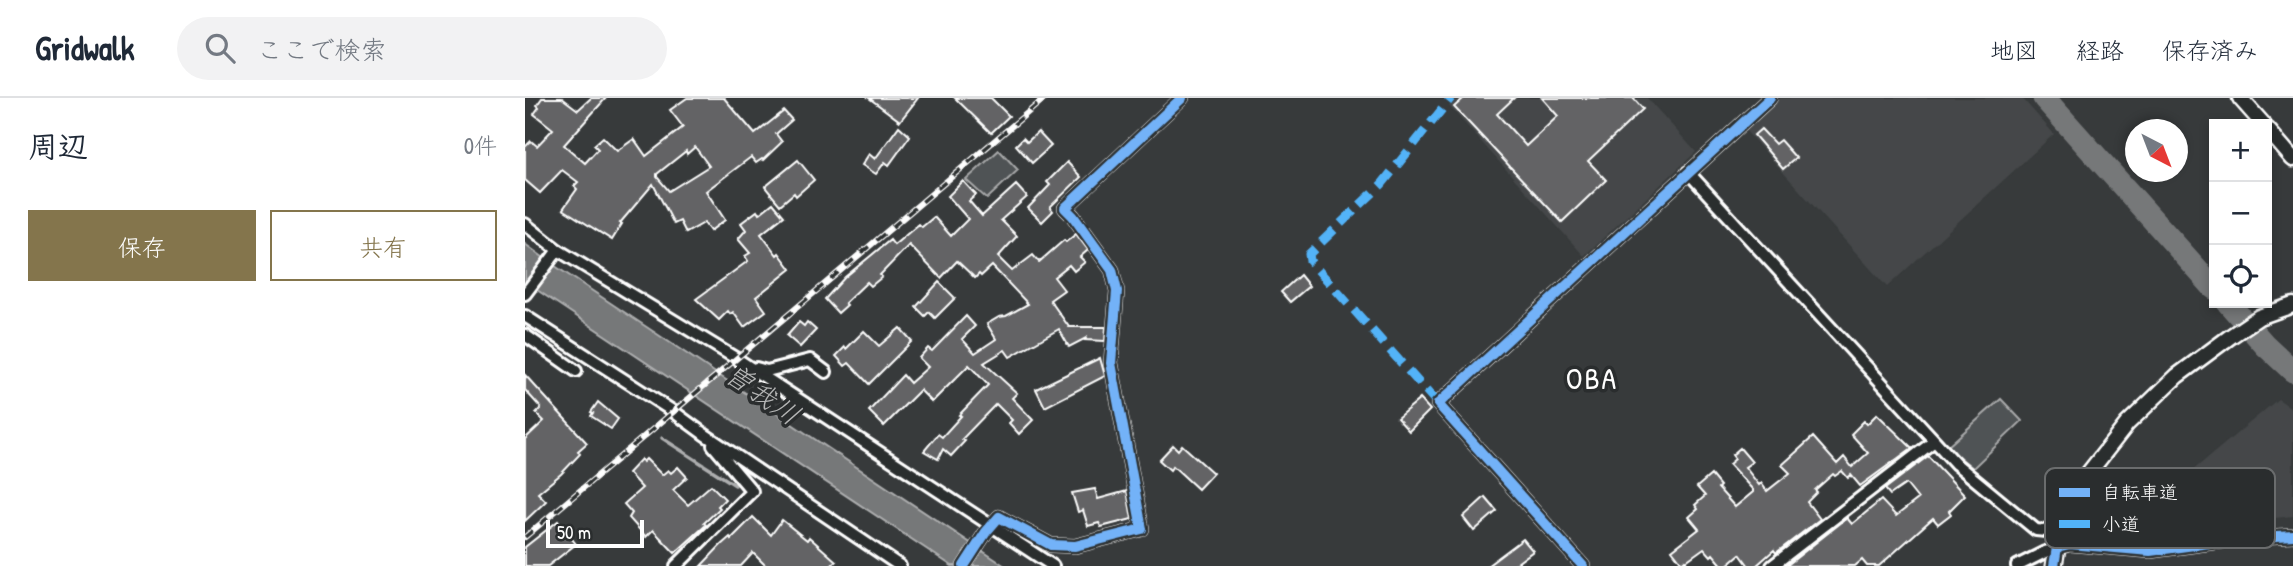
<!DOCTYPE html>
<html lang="ja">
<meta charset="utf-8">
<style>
:root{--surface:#fff;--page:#f2f2f3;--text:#1f2937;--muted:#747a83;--line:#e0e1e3;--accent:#84754c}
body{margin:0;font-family:"Patrick Hand","Klee One",sans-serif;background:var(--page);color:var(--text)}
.controls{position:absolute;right:21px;top:21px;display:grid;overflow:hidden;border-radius:0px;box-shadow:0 4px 10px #0003}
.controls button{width:63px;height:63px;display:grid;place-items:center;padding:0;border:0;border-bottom:2px solid var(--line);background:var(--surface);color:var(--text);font:35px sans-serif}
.compass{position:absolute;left:1600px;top:21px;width:63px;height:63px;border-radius:50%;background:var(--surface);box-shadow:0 4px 10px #0003;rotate:138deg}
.scale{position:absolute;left:21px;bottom:18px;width:98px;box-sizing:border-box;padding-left:7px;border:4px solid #fff;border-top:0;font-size:19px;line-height:24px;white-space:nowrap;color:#fff;-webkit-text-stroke:5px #2a2d2e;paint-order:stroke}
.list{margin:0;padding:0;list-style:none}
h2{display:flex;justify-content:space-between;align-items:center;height:91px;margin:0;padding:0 28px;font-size:30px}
h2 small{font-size:23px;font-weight:400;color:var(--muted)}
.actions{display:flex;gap:14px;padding:21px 28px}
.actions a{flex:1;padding:16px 0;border:2px solid var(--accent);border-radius:0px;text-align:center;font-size:24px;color:var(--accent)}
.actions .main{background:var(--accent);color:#fff}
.icon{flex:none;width:38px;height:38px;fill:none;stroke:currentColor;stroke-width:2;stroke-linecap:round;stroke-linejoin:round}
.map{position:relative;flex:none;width:1768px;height:468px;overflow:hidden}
header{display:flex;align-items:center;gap:42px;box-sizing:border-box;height:98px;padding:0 35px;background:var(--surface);border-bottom:2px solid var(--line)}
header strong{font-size:33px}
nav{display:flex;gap:38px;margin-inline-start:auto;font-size:24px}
.search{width:490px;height:63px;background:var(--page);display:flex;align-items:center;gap:18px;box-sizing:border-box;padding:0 24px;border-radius:38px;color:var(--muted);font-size:26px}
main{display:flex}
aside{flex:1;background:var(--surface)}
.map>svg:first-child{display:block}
.built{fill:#444748}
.green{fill:#505354;stroke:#a8a9aa;stroke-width:2}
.water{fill:#767879;stroke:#adaeaf;stroke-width:2}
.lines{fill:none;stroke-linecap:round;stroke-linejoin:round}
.stream{stroke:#adaeaf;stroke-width:3.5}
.river{stroke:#767879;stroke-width:23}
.building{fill:#636465;stroke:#fff;stroke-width:2;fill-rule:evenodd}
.minor-tunnel{stroke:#4b4e4f;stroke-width:10;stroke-dasharray:10 5;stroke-linecap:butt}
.minor-casing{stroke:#fff;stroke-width:16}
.secondary-casing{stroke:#fff;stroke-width:19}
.minor{stroke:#2a2d2e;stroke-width:10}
.secondary{stroke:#2a2d2e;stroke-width:14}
.rail-casing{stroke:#fff;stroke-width:6}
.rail{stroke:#2a2d2e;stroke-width:3.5;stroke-dasharray:10;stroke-linecap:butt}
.quiet{stroke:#52b3f8;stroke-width:9;stroke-dasharray:18 9;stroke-linecap:butt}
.cycleway-casing{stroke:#2a2d2e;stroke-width:15}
.cycleway{stroke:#73b2f8;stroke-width:10}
.labels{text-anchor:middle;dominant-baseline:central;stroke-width:7;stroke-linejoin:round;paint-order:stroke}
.water-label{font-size:28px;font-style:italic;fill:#b4b5b5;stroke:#2a2d2e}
.quarter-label{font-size:30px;letter-spacing:2px;fill:#fff;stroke:#2a2d2e}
.key{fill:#2a2d2e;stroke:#6a6c6d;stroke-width:2}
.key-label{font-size:19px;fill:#fff}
</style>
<header>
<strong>Gridwalk</strong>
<div class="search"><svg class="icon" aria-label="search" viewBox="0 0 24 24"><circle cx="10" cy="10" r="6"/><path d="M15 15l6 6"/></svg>ここで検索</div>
<nav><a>地図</a><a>経路</a><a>保存済み</a></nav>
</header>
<main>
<aside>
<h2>周辺<small>0件</small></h2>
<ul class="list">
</ul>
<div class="actions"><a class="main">保存</a><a>共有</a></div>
</aside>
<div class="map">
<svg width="1768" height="468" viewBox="0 0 1768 468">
<rect width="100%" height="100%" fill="#373a3b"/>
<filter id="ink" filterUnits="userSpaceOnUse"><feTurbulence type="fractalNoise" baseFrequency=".0143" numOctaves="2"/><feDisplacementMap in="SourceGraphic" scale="14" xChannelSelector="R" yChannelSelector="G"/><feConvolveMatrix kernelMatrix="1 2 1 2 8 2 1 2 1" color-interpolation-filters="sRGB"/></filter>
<g filter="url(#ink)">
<g class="built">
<polygon points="932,0 1122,0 1171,54 1059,158 924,8"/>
<polygon points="1255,0 1497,0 1529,36 1362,189 1220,32"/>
<polygon points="1753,301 1768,311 1768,418 1661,430 1623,410"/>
</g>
<g class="green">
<polygon points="474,52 493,72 462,101 441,82"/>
<polygon points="1476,301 1497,323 1448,370 1422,349"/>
</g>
<polygon class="water" points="0,146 30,168 480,468 427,468 0,184"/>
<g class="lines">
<polyline class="stream" points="137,340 210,387"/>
<g class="river">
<polyline points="1519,0 1689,190"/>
<polyline points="1703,205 1740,247 1768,273"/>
</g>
</g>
<g class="building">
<path d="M 17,0 L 37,0 L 53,12 L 66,0 L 81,0 L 39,47 L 60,65 L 73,51 L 69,47 L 78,39 L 92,53 L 109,41 L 121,58 L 158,29 L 145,12 L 162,0 L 199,0 L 230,36 L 259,13 L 267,22 L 251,36 L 257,44 L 238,62 L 237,61 L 231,65 L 226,59 L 181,93 L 200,122 L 185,133 L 179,125 L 161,135 L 155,123 L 149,126 L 128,86 L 95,125 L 97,126 L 87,142 L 38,111 L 52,91 L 49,88 L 53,84 L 37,72 L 15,95 L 0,82 L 0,49 L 6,43 L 12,48 L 28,31 L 9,16 L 14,9 L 12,7 ZM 170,49 L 184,68 L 144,93 L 132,79 L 132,76 L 161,53 L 162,56 Z"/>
<polygon points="344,0 393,0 375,23"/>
<polygon points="430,0 466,0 484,18 466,35"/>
<polygon points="939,0 989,0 972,16 1001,48 1033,18 1017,0 1108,0 1118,11 1063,63 1081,82 1037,124 929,9"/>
<polygon points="374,28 385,38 364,67 360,64 351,76 337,67 344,56 350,61"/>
<polygon points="1236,31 1250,46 1255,42 1271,60 1258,71 1229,37"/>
<polygon points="513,34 526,48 507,65 491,47 498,40 502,44"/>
<polygon points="273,62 289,82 271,98 269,95 255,107 240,89"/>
<polygon points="542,64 556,79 525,109 528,113 517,124 503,110 525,87 522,84"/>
<polygon points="438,83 451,97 444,103 457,118 491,87 502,99 476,122 492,138 473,159 487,173 508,157 514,164 539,142 541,144 551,136 563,152 555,159 560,164 549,173 544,167 529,179 539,192 525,202 544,229 581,229 580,243 560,242 561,240 544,249 534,231 485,259 480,252 459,265 492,295 487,300 508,322 494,336 484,325 487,322 471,306 437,341 440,343 426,358 418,351 413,361 399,353 413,336 417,339 436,318 434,317 463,287 444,267 407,304 395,292 359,328 344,313 378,277 385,285 403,269 394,260 403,250 407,253 441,218 450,228 437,241 450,255 471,241 462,226 474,219 481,218 503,206 467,168 456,178 454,176 450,180 432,163 416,180 384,147 355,177 357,179 346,188 342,184 320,205 322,207 313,215 300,201 320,179 365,142 369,147 394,126 397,129 409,119 426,138 443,121 423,98"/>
<polygon points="248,105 259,118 236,136 252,157 254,155 266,171 231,199 241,213 219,229 208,214 205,216 203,213 194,222 171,201 223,163 220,158 225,155 213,141 221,132 216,125 232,113 234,116"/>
<polygon points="775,177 784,188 765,204 756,194"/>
<polygon points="414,184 430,200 410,220 404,214 400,218 391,209"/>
<polygon points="274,224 279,228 282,224 291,232 275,249 262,238"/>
<polygon points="375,230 387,243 344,286 324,265 320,268 311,258 320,249 321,251 339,233 354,248"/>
<polygon points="575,260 580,278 520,309 511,291"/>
<polygon points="0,277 62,345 53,353 55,356 36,376 13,395 21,403 0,423 0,341 19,323 11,315 16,310 0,292"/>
<polygon points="895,301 905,312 884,333 872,320"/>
<polygon points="73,304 93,321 86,331 66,318 68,315 66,314"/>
<polygon points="1352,316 1387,350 1335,388 1326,377 1323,380 1317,373 1310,378 1308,376 1290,392 1292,394 1282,404 1295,421 1251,455 1249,452 1231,468 1224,468 1215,456 1201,468 1198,468 1188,456 1186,458 1179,450 1161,463 1160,462 1157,465 1147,452 1174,431 1164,419 1173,411 1170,407 1180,398 1172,389 1186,377 1195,388 1193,390 1210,409 1228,394 1228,392 1204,366 1210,361 1207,357 1215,350 1227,364 1220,369 1234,387 1236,385 1242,393 1265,375 1257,367 1288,339 1312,366 1319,359 1327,369 1343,355 1326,336 1339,323 1342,326"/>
<polygon points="648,347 653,352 657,347 688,375 673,391 648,368 645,372 634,362"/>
<polygon points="1403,358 1440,397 1424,413 1426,416 1413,426 1408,420 1354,468 1342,468 1337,462 1330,468 1261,468 1322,420 1327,426 1356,402 1371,418 1393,401 1381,386 1365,397 1360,391"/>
<polygon points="116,361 118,364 121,361 137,377 143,372 146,375 153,369 162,379 148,392 163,407 186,387 200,401 193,408 195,410 179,425 181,427 150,455 128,432 121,439 104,420 107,415 99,406 117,390 103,375"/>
<polygon points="570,391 573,401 602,393 607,421 576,429 574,425 563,428 558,412 553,414 547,395"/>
<polygon points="960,399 972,413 949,433 938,419"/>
<polygon points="228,419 246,437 257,422 282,442 284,439 311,463 306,468 241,468 228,455 216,468 176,468 196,447 205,439 206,441"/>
<polygon points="33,423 51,446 23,468 0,468 0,449"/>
<polygon points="998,441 1008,453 988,468 962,468"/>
</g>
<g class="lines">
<polyline class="minor-tunnel" points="1532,434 1569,436"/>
<g class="minor-casing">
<g id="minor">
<polyline points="1163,74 1431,366 1511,432 1532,434"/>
<polyline points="0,126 33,152 212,261 528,468"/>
<polyline points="0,196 33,152"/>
<polyline points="0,218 149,314 179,336 375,468"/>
<polyline points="0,237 51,273"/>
<polyline points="231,270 242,273 285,262 301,274"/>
<path d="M 1569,436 C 1590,438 1618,433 1631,452"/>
<polyline points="151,468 227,393 188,347"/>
<polyline points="439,468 461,434 474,419 526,447 550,448 617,431 586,265 592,193 587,172 548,118 540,110 657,0"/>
<polyline points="1058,468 913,306 1245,0"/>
<polyline points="1247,468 1408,344"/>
<polyline points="1492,468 1520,454 1545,446 1625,453 1721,440 1768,437"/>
</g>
</g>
<g class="secondary-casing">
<g id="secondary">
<polyline points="1715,0 1738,26"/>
<polyline points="1742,31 1768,61"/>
<polyline points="1529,468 1538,420 1562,377 1602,326 1652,278 1706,238 1734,219 1768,207"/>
</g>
</g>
<use href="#minor" class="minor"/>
<use href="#secondary" class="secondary"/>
<g class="rail-casing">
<polyline id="rail" points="0,439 520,0"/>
</g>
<use href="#rail" class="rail"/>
<polyline class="quiet" points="913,306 785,163 784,156 857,86 926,0"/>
<g class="cycleway-casing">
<g id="cycleway">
<polyline points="439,468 461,434 474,419 526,447 550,448 617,431 586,265 592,193 587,172 548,118 540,110 657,0"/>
<polyline points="1058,468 913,306 1245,0"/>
<polyline points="1529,468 1532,449 1545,446 1625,453 1721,440 1768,437"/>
</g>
</g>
<use href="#cycleway" class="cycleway"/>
</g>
</g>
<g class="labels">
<g class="water-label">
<text transform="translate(238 296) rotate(35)">曽我川</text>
</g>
<g class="quarter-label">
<text x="1067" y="280">OBA</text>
</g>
</g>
<rect x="1520" y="370" width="230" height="80" rx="10" class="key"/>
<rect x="1534" y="390" width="31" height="9" fill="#73b2f8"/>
<rect x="1534" y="422" width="31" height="8" fill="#52b3f8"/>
<g class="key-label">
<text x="1577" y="401">自転車道</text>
<text x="1577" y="433">小道</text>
</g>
</svg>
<div class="controls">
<button>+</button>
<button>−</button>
<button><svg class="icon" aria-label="locate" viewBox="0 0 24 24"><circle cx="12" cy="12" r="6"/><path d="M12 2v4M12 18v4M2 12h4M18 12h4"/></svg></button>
</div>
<svg class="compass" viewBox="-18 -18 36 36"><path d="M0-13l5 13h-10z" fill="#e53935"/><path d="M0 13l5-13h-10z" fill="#747a83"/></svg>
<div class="scale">50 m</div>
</div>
</main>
